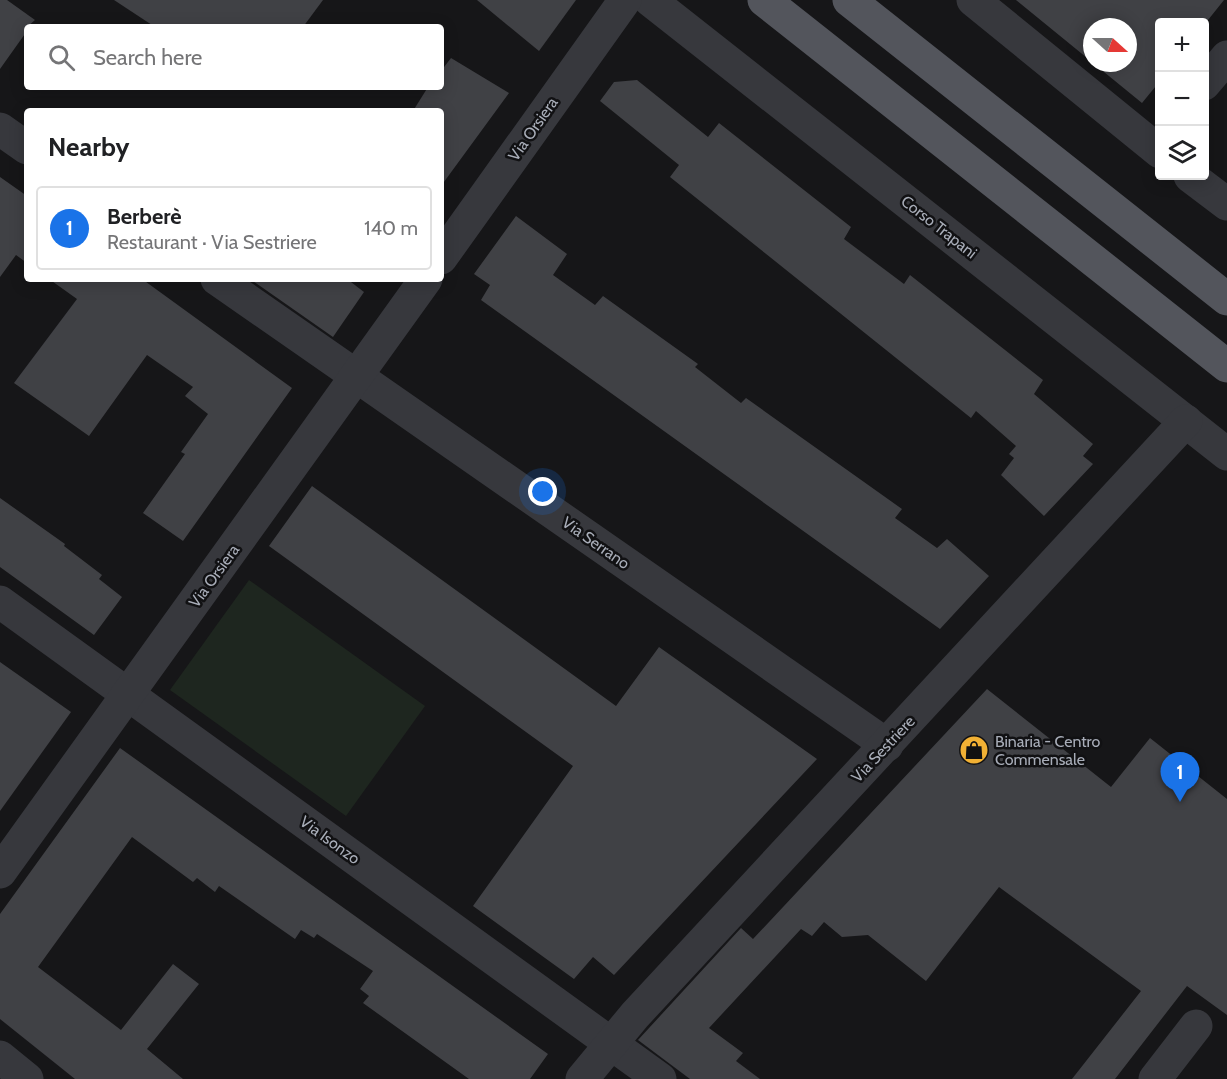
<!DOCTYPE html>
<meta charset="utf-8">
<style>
:root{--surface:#fff;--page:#f6f6f6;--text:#202124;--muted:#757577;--line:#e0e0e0;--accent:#1a73e8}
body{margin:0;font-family:Cabin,sans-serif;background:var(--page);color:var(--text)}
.controls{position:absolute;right:18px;top:18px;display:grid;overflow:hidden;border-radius:6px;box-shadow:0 3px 15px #0003}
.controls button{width:54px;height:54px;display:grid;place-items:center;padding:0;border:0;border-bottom:2px solid var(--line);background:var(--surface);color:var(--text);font:30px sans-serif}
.compass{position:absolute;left:1083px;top:18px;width:54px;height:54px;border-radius:50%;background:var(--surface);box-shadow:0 3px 15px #0003;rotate:111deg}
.you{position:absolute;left:543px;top:492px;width:21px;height:21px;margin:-15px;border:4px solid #fff;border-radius:50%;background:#1a73e8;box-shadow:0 0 0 9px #1a73e833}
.badge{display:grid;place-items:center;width:39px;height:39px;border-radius:50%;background:var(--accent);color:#fff;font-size:20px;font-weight:700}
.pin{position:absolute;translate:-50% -50px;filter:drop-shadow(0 2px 3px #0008)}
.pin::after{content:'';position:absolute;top:32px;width:21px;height:18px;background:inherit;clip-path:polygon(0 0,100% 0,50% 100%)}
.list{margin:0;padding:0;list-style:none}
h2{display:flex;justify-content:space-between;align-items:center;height:78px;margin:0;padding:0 24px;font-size:26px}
h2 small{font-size:20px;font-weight:400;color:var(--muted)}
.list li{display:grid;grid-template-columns:39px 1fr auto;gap:18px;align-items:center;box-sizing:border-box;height:84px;margin:0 12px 12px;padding:0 12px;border:2px solid var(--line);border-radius:6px}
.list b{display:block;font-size:22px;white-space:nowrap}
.list p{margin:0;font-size:20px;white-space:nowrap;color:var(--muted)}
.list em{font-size:20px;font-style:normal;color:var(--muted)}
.icon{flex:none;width:33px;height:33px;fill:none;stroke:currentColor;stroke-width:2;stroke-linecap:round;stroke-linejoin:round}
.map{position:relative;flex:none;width:1227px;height:1079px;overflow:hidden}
.search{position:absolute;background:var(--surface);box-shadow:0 3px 15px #0003;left:24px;top:24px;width:420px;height:66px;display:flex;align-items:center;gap:15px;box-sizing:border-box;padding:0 21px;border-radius:6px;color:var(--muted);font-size:22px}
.panel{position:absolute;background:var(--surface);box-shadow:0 3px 15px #0003;left:24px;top:108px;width:420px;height:174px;border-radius:6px}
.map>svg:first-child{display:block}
.green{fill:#1e261f}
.building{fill:#404145}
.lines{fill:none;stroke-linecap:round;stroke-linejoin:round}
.minor{stroke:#37383d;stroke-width:33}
.major{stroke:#53555c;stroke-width:33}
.labels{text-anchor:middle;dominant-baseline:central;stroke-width:5;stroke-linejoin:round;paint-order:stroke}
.street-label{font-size:16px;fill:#a8adb8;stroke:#111113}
.poi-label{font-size:16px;fill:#a8adb8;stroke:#111113;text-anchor:start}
</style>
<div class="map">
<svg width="1227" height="1079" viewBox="0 0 1227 1079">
<rect width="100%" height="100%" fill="#161618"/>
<polygon class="green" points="249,580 425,706 346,816 170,690"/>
<g class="building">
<polygon points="0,0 7,0 35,20 27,27 27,31 0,69"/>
<polygon points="114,0 323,0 303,27 155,27"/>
<polygon points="477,0 576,0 539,51"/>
<polygon points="1016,0 1224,0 1204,25 1204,22 1160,22 1160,81 1142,103 1093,63 1128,63 1128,27 1092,27 1092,62"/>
<polygon points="451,58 509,93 441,186 441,111 413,111 428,87 441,87 441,71"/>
<polygon points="637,80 708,137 719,123 851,227 844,239 904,284 910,275 1043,380 1034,394 1093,444 1083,456 1093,464 1044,516 1001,475 1014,458 1009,454 1016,446 976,411 971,418 670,177 679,165 600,101 614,82"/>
<polygon points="0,177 27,196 27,263 16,255 0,277"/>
<polygon points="516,216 567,254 553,275 595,305 603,296 698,364 695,367 741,403 746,398 902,509 895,518 937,548 947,539 989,576 940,629 481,300 490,285 474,274"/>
<polygon points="49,279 142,279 292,388 183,541 143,513 185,454 181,452 208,414 185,396 193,387 147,355 89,436 14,383 77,299"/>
<polygon points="250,279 347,279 364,292 333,337"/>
<polygon points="312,486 616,706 659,647 817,759 614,975 593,957 574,979 473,906 573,766 269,546"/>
<polygon points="0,498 65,544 64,546 102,575 99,579 122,597 94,635 0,567"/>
<polygon points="0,662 71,712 0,811"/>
<polygon points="987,689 1111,787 1150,738 1227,799 1227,1015 1187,986 1115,1079 1072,1079 1141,991 999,887 926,981 868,935 842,937 824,922 812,936 801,929 709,1028 743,1053 736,1061 760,1079 690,1079 638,1040 741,928 753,939"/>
<polygon points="120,748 548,1054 530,1079 469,1079 363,1003 369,996 360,989 373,971 317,934 314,938 301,930 295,939 219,886 215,892 197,878 193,882 132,837 38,967 121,1030 173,964 199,984 147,1049 183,1079 75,1079 0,1019 0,914"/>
</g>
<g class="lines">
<g class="minor">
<polyline points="650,0 1227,454"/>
<polyline points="973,0 1160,152"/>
<polyline points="1204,84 1227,57"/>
<polyline points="0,129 27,148"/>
<polyline points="1190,176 1227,204"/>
<polyline points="441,258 625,0"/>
<polyline points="217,279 887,745"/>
<polyline points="0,602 660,1079"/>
<polyline points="0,872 426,279"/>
<polyline points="0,1057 27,1079"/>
<polyline points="582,1079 635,1015 1186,421"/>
<polyline points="1155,1079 1196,1026"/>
</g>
<g class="major">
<polyline points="764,0 1227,366"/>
<polyline points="849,0 1227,299"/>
</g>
</g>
<defs>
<g id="shop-disc" transform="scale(1.5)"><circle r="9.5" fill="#f2b134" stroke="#111113"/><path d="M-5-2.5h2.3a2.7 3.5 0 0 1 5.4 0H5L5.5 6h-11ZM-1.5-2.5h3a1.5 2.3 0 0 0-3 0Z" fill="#111"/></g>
</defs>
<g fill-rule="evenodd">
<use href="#shop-disc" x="974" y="750"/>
</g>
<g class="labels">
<g class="street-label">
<text transform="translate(533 129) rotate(-55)">Via Orsiera</text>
<text transform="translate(939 227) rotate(38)">Corso Trapani</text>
<text transform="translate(596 543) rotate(35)">Via Serrano</text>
<text transform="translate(214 576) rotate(-54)">Via Orsiera</text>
<text transform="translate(883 749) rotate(-47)">Via Sestriere</text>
<text transform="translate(330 840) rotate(36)">Via Isonzo</text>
</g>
<g class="poi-label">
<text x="995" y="741">Binaria - Centro<tspan x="995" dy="18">Commensale</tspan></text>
</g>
</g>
</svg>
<div class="controls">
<button>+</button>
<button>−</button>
<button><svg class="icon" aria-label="layers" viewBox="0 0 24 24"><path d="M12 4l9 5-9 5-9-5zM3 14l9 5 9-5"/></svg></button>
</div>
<svg class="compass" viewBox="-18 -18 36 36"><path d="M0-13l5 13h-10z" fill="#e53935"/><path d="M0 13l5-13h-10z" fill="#757577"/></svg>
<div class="you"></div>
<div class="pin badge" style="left:1180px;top:802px">1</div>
<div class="search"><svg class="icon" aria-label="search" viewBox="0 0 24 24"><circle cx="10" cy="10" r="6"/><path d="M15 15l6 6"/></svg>Search here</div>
<section class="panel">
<h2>Nearby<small></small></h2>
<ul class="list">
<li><span class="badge">1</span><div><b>Berberè</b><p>Restaurant · Via Sestriere</p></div><em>140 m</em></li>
</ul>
</section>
</div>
